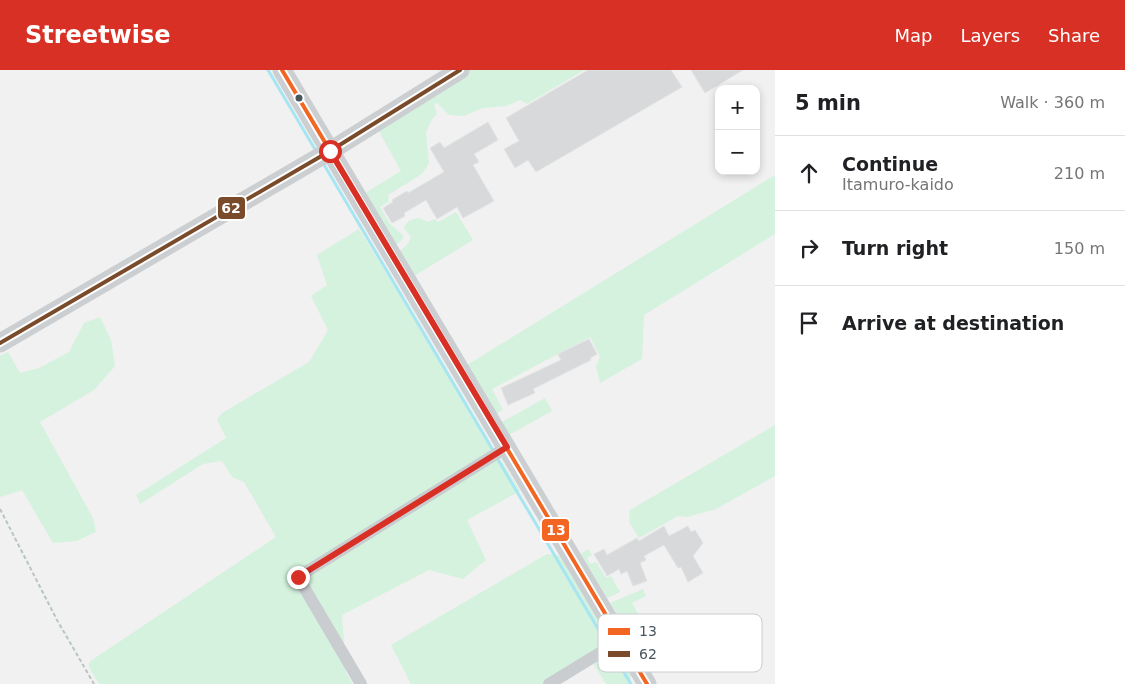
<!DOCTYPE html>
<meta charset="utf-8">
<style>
:root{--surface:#fff;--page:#f6f6f6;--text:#202124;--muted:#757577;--line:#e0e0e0;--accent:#d93025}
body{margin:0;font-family:"DejaVu Sans",sans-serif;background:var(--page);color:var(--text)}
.controls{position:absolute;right:15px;top:15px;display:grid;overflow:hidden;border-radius:10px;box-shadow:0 2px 8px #0003}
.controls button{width:45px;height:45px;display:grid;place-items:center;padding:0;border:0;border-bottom:1px solid var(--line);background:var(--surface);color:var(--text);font:25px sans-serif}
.stop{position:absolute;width:15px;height:15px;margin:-11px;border:4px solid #d93025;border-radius:50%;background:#fff}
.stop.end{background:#d93025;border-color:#fff;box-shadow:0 1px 5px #0008}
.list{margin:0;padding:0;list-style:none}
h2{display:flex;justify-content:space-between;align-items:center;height:65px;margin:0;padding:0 20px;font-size:21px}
h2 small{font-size:16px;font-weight:400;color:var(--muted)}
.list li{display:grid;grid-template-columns:32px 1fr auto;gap:15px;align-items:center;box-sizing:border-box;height:75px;padding:0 20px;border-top:1px solid var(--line)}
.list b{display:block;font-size:19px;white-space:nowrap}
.list p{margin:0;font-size:16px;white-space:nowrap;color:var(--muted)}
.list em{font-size:16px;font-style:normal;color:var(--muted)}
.icon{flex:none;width:28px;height:28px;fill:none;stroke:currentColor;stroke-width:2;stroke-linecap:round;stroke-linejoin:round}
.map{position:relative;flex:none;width:775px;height:614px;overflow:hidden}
header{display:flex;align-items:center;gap:30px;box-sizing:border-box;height:70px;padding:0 25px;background:var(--accent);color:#fff}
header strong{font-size:24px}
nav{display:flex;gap:28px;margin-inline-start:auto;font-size:18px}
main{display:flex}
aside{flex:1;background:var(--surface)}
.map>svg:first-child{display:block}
.green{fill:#d4f2de}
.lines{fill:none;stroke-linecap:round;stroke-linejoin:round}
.stream{stroke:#a6e6f2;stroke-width:3}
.building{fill:#d8d9db;stroke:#e2e3e4}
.path{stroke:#b8c5c1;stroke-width:2;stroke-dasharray:4 2.5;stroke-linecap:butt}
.street{stroke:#cacdd0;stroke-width:12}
.secondary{stroke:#cccfd2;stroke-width:19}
.bus-1-casing{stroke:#fff;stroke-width:8}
.bus-2-casing{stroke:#fff;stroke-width:8}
.bus-1{stroke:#f26522;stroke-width:4}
.bus-2{stroke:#7a4b2a;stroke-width:4}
.route{stroke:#d93025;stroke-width:6}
.bus-dot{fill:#46555f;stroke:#fff;stroke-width:2}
.key{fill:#fff;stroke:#c8cccf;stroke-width:1}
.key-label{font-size:14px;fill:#46555f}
.line-badge{stroke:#fff;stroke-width:2}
.badge-label{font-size:14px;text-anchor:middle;font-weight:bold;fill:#fff}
</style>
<header>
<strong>Streetwise</strong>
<nav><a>Map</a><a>Layers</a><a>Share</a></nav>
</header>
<main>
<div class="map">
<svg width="775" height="614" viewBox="0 0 775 614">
<rect width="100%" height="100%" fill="#f1f1f1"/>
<g class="green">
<polygon points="470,0 584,0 527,34 520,30 506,36 483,38 464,46 449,45 437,33 434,35 437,44 431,51 426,62 429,93 422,104 388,125 389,131 380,137 390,154 402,164 404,168 396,175 365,123 401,101 376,56"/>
<polygon points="775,105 775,164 644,245 642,289 600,313 596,296 600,287 590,267 492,319 503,340 496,344 467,295"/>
<path d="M 456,142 L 473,170 L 414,206 L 400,181 L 408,174 L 411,167 L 404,158 C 407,150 412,149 419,148 L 428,152 L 434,149 L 438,152 Z"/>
<polygon points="359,159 520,421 467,450 486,490 463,509 429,500 342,545 346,603 353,614 99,614 89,597 89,592 276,467 244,412 232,407 222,391 203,394 140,434 136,425 226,368 217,349 222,343 309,292 328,260 311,226 327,215 317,185"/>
<polygon points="100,247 111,270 115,296 94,320 40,352 93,448 96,462 76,471 53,473 22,420 1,427 0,426 0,286 8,282 20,303 39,298 69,282 84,253"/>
<polygon points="545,328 552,341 509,365 502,352"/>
<polygon points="775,355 775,406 716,439 687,447 678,446 639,468 629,452 630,440"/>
<polygon points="588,479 592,485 587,488 590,494 596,492 606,508 611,506 620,522 607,528 581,484"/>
<polygon points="547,484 561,486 631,606 629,614 606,614 588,585 541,614 411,614 391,575"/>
<polygon points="643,519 646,526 632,533 639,546 624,555 610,533"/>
</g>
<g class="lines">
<g class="stream">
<polyline points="268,0 316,81"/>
<polyline points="323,93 494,382"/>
<polyline points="497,388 607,574"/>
<polyline points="610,579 631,614"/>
</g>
</g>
<g class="building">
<polygon points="588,0 671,0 682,17 536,102 528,90 515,98 504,79 519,71 506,48"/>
<polygon points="691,0 743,0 705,23"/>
<polygon points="488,52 498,70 474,84 479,92 473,95 494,131 463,148 457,137 437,149 426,130 404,143 405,146 392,153 383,138 393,132 392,130 407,121 408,123 444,102 430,78 440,72 444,78"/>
<polygon points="589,269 597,284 590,288 591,290 533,319 535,323 508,335 501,318 561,290 558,284"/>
<polygon points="664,456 669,466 688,456 691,462 695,460 703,473 693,486 703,503 688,512 681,497 678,498 664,475 644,486 646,490 640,493 647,511 633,516 627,501 621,504 619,499 607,506 594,484 604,479 607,485 637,468 639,471"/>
</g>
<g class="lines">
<polyline class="path" points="0,439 57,550 94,614"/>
<g class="street">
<polyline points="361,614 298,507 507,377"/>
<polyline points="549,614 621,570"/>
</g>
<g class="secondary">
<polyline points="282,0 647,614"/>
<polyline points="0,273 330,81 460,0"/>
</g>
<g class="bus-1-casing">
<polyline id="bus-1" points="282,0 647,614"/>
</g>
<g class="bus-2-casing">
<polyline id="bus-2" points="0,273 330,81 460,0"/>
</g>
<use href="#bus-1" class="bus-1"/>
<use href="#bus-2" class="bus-2"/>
</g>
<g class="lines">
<polyline class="route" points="298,507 507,377 330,81"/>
</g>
<circle class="bus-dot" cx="299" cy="28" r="4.5"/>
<rect x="598" y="544" width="164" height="58" rx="8" class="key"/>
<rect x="608" y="558" width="22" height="7" fill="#f26522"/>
<rect x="608" y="581" width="22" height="6" fill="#7a4b2a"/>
<g class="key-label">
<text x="639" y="566">13</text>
<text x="639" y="589">62</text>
</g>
<g class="line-badge">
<rect x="217" y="126" width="29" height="24" rx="5" fill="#7a4b2a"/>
<rect x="541" y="448" width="29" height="24" rx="5" fill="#f26522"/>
</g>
<g class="badge-label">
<text x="231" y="143">62</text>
<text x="556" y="465">13</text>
</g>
</svg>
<div class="controls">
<button>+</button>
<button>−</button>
</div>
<div class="stop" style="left:330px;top:81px"></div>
<div class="stop end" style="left:298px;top:507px"></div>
</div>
<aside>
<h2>5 min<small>Walk · 360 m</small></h2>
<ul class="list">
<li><svg class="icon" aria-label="ahead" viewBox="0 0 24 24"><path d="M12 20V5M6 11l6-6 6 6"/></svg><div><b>Continue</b><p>Itamuro-kaido</p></div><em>210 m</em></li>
<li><svg class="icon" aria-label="right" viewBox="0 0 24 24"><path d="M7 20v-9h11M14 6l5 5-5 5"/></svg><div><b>Turn right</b></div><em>150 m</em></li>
<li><svg class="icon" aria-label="arrive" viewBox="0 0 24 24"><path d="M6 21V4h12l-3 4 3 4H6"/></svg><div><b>Arrive at destination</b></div></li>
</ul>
</aside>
</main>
